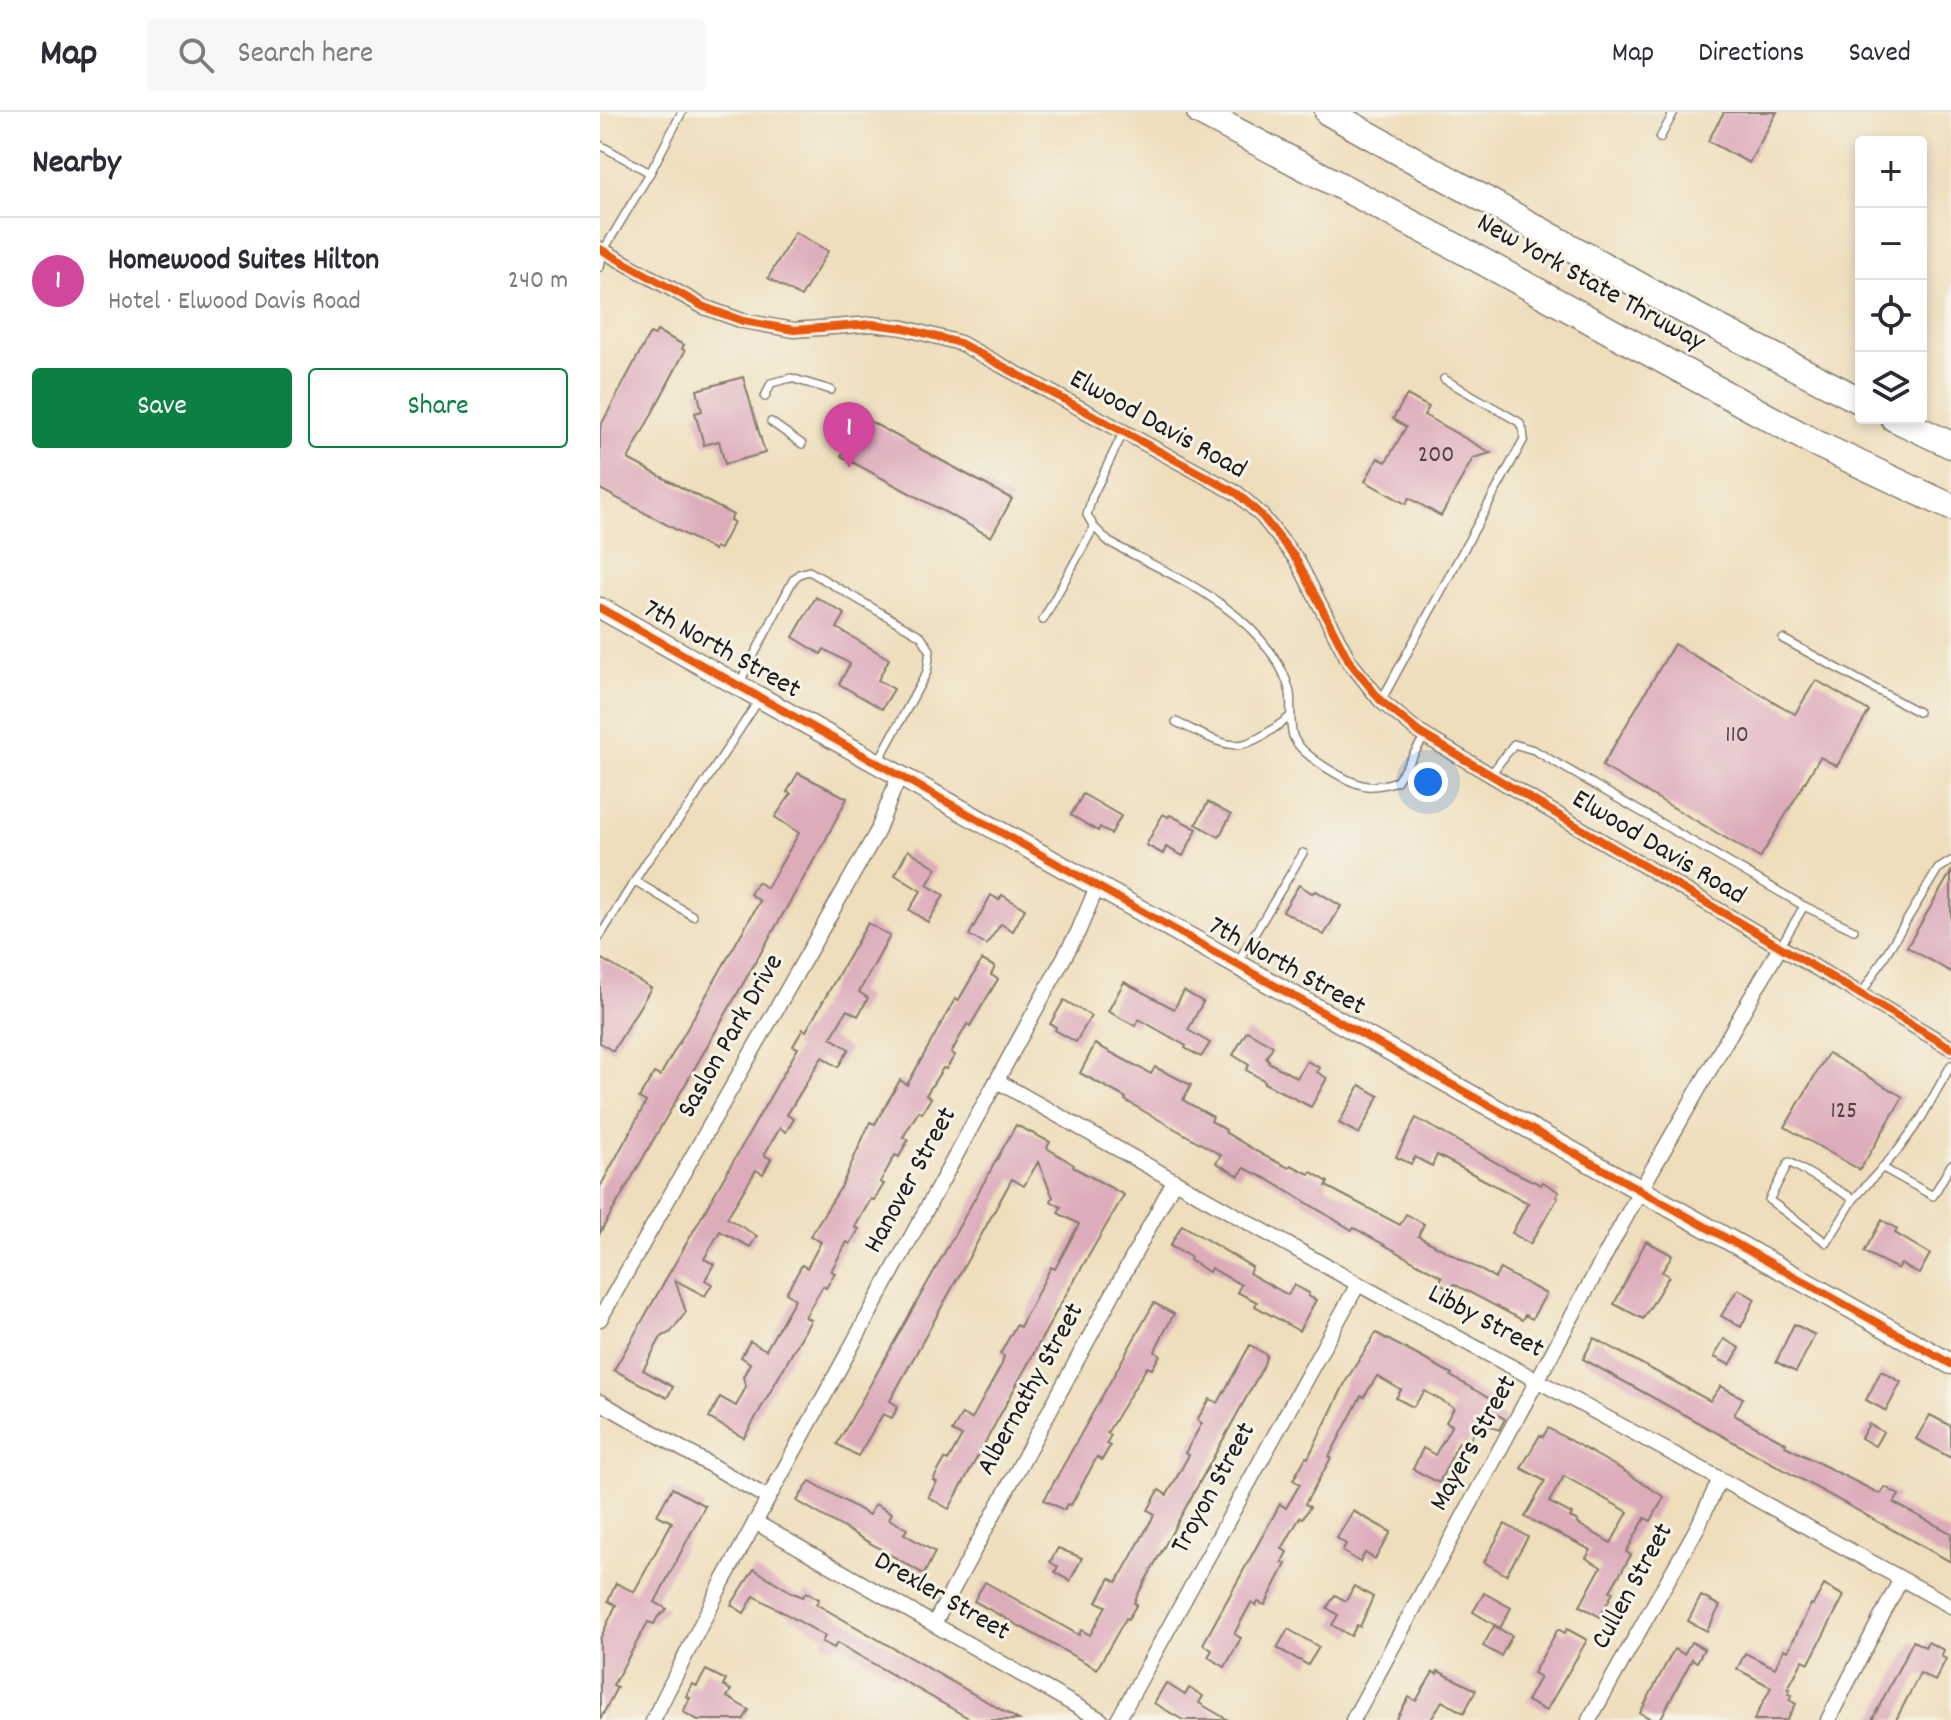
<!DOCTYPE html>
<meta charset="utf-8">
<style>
:root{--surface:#fff;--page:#f7f7f7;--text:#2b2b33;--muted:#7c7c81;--line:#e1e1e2;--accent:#0b8043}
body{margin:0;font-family:Dekko,sans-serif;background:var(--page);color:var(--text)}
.controls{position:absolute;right:24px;top:24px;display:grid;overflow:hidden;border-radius:8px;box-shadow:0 4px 12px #0003}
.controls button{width:72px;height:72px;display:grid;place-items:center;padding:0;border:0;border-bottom:2px solid var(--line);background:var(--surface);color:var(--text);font:40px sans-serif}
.you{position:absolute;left:828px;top:670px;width:28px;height:28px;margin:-20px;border:6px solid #fff;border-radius:50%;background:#1a73e8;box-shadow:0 0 0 12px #1a73e833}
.badge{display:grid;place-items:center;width:52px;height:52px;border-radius:50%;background:var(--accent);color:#fff;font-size:26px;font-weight:700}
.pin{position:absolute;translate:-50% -66px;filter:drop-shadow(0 2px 4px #0008)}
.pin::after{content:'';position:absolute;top:42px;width:28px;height:24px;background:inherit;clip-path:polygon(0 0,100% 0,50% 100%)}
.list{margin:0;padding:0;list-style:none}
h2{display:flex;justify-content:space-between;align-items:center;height:104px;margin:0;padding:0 32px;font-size:34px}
h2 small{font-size:26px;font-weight:400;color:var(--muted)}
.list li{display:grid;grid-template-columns:52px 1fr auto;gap:24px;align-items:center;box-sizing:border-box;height:128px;padding:0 32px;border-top:2px solid var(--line)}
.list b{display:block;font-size:30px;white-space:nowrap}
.list p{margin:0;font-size:26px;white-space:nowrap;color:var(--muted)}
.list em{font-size:26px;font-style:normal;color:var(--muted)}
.actions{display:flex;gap:16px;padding:24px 32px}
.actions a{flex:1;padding:18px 0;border:2px solid var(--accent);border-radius:8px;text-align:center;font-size:28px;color:var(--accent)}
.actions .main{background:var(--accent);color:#fff}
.icon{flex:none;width:44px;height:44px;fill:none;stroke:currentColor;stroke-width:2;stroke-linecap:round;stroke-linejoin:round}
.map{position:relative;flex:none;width:1351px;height:1608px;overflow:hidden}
header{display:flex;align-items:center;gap:48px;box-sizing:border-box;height:112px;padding:0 40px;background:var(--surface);border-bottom:2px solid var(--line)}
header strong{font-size:38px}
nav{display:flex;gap:44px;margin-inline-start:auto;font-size:28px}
.search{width:560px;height:72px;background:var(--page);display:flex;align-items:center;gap:20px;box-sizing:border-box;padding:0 28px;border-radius:8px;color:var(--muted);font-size:30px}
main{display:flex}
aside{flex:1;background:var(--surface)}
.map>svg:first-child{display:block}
.building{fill:#ddacbb;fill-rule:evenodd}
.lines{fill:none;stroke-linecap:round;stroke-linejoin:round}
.lane-casing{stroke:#857d6c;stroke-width:10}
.street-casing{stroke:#857d6c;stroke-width:17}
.secondary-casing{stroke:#857d6c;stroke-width:23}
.highway-casing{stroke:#857d6c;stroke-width:29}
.lane{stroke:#fff;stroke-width:7}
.street{stroke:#fff;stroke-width:14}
.secondary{stroke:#fff;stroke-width:20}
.highway{stroke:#fff;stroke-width:26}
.cycleway-casing{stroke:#f7f3e8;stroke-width:13}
.cycleway{stroke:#e8590c;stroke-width:8}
.labels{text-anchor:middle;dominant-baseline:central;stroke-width:6;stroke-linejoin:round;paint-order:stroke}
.number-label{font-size:24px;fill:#4c4044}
.street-label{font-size:28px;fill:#1c1c1c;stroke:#f7f3e8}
</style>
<header>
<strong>Map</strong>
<div class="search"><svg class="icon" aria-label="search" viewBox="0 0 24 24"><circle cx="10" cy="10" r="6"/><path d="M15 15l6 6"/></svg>Search here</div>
<nav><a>Map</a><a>Directions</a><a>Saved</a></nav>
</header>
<main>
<aside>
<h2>Nearby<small></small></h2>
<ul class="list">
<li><span class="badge" style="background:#d1479c">1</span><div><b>Homewood Suites Hilton</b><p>Hotel · Elwood Davis Road</p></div><em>240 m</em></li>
</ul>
<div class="actions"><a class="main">Save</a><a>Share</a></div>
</aside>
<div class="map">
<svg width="1351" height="1608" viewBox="0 0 1351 1608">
<rect width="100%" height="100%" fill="#f7f3e8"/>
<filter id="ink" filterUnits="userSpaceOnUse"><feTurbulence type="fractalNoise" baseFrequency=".0125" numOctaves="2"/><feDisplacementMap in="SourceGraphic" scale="16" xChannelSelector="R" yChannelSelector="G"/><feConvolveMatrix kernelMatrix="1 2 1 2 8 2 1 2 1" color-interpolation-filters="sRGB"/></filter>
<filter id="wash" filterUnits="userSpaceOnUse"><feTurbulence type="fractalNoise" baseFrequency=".006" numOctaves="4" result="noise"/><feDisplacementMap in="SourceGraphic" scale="32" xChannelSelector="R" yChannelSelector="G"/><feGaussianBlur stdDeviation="1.8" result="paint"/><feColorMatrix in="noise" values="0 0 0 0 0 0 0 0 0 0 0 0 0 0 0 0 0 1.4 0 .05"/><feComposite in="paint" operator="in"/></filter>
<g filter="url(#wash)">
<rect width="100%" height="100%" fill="#eedebc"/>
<g id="blocks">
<g class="building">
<polygon points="1124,0 1177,0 1149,51 1108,29"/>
<polygon points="195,120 228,139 201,185 168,166"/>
<polygon points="57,219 84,233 82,237 85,239 28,347 133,403 130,408 134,410 120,437 115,435 114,438 0,377 0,315 50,221 55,223"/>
<polygon points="143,265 165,341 125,352 119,329 104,333 95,301 102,299 97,278"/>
<polygon points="807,283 829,295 824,303 891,341 873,346 841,404 809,386 806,392 765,369 778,346 786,350 806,315 793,307"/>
<polygon points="262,305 412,387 391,425 241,344"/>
<polygon points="216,485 245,502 237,516 289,547 278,568 294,577 282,597 239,572 250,552 224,537 221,542 193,525"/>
<polygon points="1074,532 1195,602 1216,568 1269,599 1237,654 1220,645 1160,746 1002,654"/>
<polygon points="198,661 247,686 226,727 0,1121 0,1075 46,990 39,986 54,961 60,964 160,789 150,782 157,770 167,776 199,721 175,705 191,682 187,680"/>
<polygon points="483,682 521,704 511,722 500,715 498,719 471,703"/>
<polygon points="608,690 631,703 619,725 596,712"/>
<polygon points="563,702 568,705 570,703 597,717 583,744 566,735 563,742 546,733"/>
<polygon points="308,738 337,756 327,773 344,783 328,810 309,798 321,779 295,763"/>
<polygon points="1351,760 1351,860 1307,835"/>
<polygon points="699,773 712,781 716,779 741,794 724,823 683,799"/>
<polygon points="391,783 399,788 402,783 425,797 413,819 401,812 386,833 369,823"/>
<polygon points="268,811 290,824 259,880 268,886 258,904 247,898 231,926 249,937 238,955 222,945 187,1003 194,1007 186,1020 180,1016 164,1043 171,1047 163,1062 156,1058 127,1106 157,1124 150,1135 120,1119 104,1147 114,1152 105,1168 112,1172 105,1184 75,1168 86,1200 71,1220 61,1225 43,1258 73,1275 67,1286 14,1258 198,936 193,934 203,917 206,919"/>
<polygon points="0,846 51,876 13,939 0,931"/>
<polygon points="382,848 395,855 391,863 398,867 370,914 367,912 351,941 355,943 346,957 343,956 326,983 331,986 322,1001 319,999 303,1025 308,1028 299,1045 295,1043 280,1070 284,1072 274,1088 271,1087 255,1115 259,1117 250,1132 247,1130 231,1159 235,1161 226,1176 223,1174 205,1205 211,1208 144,1326 109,1306 120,1285 136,1294 146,1275 143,1265 150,1251 141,1245 150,1229 166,1238 195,1187 186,1181 202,1153 207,1156 221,1130 210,1124 241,1075 270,1010 275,1012 300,968 307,973 355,887 358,889"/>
<polygon points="524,870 574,897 584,879 603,890 588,918 610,931 601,945 585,936 586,934 539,907 535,914 508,899"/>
<polygon points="464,888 491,904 476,930 455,918 456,915 450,912"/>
<polygon points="647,919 673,934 666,946 669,948 668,950 697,966 707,949 720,956 717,960 727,966 711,995 664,971 665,969 646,958 649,953 633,943"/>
<polygon points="495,932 551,962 555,955 591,973 583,988 613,1005 611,1009 626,1018 625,1020 663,1043 689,1056 691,1053 709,1062 711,1060 728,1070 726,1074 800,1113 806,1102 824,1112 818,1124 895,1166 900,1157 946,1182 932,1207 925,1203 922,1208 854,1172 851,1178 839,1171 842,1165 754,1116 752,1118 667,1067 644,1056 639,1064 616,1051 621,1043 547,1001 525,988 526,986 480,961"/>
<polygon points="1228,941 1303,985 1260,1058 1185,1015"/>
<polygon points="760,973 779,984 759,1022 739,1011"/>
<polygon points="816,1006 908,1057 941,1073 943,1070 959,1080 956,1085 958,1086 930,1132 912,1121 928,1091 837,1043 832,1054 815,1045 811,1052 796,1045"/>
<polygon points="416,1013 450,1030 447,1036 474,1053 473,1055 524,1083 460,1193 349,1397 328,1385 337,1370 333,1368 345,1347 348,1349 362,1324 352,1319 362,1302 371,1307 373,1305 402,1252 404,1244 400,1242 416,1213 420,1215 451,1155 455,1157 479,1112 458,1101 461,1095 451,1089 453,1085 438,1050 424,1074 412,1067 290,1289 298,1294 292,1306 283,1302 258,1344 237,1332"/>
<polygon points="1282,1108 1297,1117 1295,1121 1330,1142 1319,1162 1301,1152 1298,1157 1264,1140"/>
<polygon points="582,1113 652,1155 649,1161 688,1183 694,1173 709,1181 708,1184 716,1188 699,1219 655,1194 657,1190 637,1180 641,1173 611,1156 609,1160 590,1148 591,1145 570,1134"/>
<polygon points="1046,1129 1072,1143 1062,1160 1069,1164 1043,1207 1014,1192"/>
<polygon points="1138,1177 1155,1187 1141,1215 1121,1204"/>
<polygon points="554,1191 574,1202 557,1234 555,1240 560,1243 552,1257 547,1255 507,1321 511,1323 506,1332 510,1334 502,1348 497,1345 471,1393 467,1392 464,1398 444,1388"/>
<polygon points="1194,1212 1215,1223 1196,1260 1176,1250"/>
<polygon points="776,1221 852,1262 851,1264 892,1288 887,1297 905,1307 899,1318 881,1309 866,1334 859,1330 839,1371 813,1357 823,1336 835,1343 852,1313 846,1310 854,1296 825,1279 813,1295 796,1286 801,1278 777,1264 764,1285 761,1284 729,1345 731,1346 705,1392 710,1395 703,1406 700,1405 682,1437 687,1440 682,1450 686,1452 665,1493 658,1490 656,1494 651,1491 634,1522 641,1526 625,1555 608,1545 612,1538 603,1532 680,1392 686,1396 700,1372 693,1368 706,1345 708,1346 747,1267"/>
<polygon points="994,1226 1110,1289 1121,1274 1143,1286 1134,1303 1186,1331 1185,1334 1280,1382 1285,1375 1299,1383 1294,1391 1351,1421 1351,1450 983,1247"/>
<polygon points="1124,1227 1140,1236 1130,1253 1114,1245"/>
<polygon points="650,1233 667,1243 663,1255 537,1484 534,1491 537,1492 528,1507 526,1506 497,1557 374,1489 385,1470 479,1523 481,1518 490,1523 506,1494 497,1490 510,1466 517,1470 552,1407 555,1402 548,1398 559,1378 567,1383 573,1372 589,1343 585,1341 602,1311 597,1308 610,1287 618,1291"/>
<polygon points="1281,1259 1301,1270 1286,1299 1266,1288"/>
<polygon points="1330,1303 1351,1314 1351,1346 1316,1327"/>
<polygon points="1269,1312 1283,1320 1275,1334 1261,1326"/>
<path d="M 948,1316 L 1021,1357 L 1064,1385 L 1051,1409 L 1045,1406 L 1026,1440 L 1031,1443 L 1010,1479 L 1013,1480 L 1000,1505 L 980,1494 L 1001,1455 L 986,1446 L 991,1438 L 925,1405 L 945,1369 L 921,1356 L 940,1323 L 943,1325 ZM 964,1364 L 1028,1400 L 1011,1431 L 977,1411 L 978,1409 L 970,1405 L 972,1402 L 949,1390 Z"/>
<polygon points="210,1369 269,1403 275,1392 292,1401 289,1407 307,1417 304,1422 335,1440 324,1462 197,1389"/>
<polygon points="72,1376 105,1394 55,1490 67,1497 57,1506 54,1512 48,1510 13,1573 17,1575 0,1608 0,1527 16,1493 8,1489 16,1471 34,1480 72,1410 57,1403"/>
<polygon points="753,1399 791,1420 775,1447 765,1441 760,1450 742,1439 746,1432 737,1426"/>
<polygon points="905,1412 928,1425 906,1463 884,1450"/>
<polygon points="458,1436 482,1446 470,1469 455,1460 458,1455 450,1450"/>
<polygon points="154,1457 193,1481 203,1485 206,1480 219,1487 216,1492 419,1608 372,1608 237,1531 234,1536 222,1530 225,1524 154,1484 144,1501 131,1493"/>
<polygon points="1224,1473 1244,1484 1209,1551 1203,1548 1188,1576 1190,1578 1188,1582 1192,1583 1189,1588 1196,1592 1187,1608 1154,1608 1171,1575 1137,1557 1145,1541 1175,1556 1184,1537 1188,1539 1211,1492 1213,1493"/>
<polygon points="754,1474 773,1485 760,1515 757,1513 751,1524 732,1513 738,1503 727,1496 735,1483 746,1489"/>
<polygon points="884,1481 911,1496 900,1516 873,1500"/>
<polygon points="1101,1484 1120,1494 1107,1519 1088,1509"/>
<polygon points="894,1514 912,1524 901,1544 883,1534"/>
<polygon points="688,1517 719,1535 708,1553 677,1536"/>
<polygon points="958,1517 965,1521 967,1517 987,1528 946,1599 927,1589 940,1565 933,1561"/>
<polygon points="1313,1529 1325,1535 1328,1530 1344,1538 1341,1544 1346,1547 1335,1569 1320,1561 1296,1608 1272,1608"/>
<polygon points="1091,1530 1104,1537 1097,1550 1092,1547 1060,1608 1053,1608 1040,1601 1074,1537 1084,1542"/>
<polygon points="106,1558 126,1568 123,1574 131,1578 127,1585 149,1598 143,1608 98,1608 83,1600 90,1586 86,1584 92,1572 97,1574"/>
<polygon points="838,1559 876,1578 864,1601 842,1589 831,1608 796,1608 809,1585 816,1589 833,1560 837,1562"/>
<polygon points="566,1571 585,1583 589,1576 603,1584 599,1591 628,1608 583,1608 554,1591"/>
</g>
</g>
</g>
<g filter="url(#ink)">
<use href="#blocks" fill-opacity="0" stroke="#857d6c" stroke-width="2"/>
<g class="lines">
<g class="lane-casing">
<g id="lane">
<polyline points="1060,26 1074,0"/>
<polyline points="0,33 50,61 3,139 0,155"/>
<polyline points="50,61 82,0"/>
<polyline points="165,285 171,271 191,266 231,278"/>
<polyline points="171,310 202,332"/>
<path d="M 523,321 L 492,385 L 487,403 L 494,415 L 509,430 C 561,458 622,482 661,528 C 674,543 686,562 690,581 C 692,595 689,611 693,624 C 700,643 747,671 767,674 C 777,675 788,672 797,669 L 825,624"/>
<polyline points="443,508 494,415"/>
<polyline points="1183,527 1318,600"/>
<polyline points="139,572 193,468 199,462 209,459 321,524 330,538 327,560 278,650"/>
<polyline points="781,589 924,327 923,318 919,310 844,267"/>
<path d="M 576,610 C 636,638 636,645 691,604"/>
<polyline points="891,662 914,632 934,638 1204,794 1254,818"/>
<polyline points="35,769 93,804"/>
<polyline points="0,824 47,749 91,692 159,588"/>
<polyline points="1180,835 1204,794"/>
<polyline points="637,851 703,741"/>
<polyline points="1261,883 1338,757 1351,749"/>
<polyline points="1283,1056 1333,1084 1351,1053"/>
<polyline points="1254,1087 1189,1050 1169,1088 1227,1131 1254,1087 1299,1037 1322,1005 1351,953"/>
</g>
</g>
<g class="street-casing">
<g id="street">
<polyline points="0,137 104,195 143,209 194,218 272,212 304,216 360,231 638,382 662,404 697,448 749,549 781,589 820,621 1351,936"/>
<polyline points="397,969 758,1172 1120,1367 1351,1494"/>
<polyline points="0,1207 277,720 299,664"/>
<polyline points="0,1290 168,1386"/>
<polyline points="155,1410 501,1608"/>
<polyline points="334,1512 574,1069"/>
<polyline points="53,1608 122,1471 478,820 497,775"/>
<polyline points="518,1608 758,1172"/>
<polyline points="753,1608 1040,1079 1180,835"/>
<polyline points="989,1608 1097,1416 1120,1367"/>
<polyline points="1228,1608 1301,1467"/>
</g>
</g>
<g class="secondary-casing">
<polyline id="secondary" points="0,496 1351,1252"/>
</g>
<g class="highway-casing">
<g id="highway">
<polyline points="600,0 858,136 1215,331 1351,395"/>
<polyline points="728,0 1074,193 1261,289"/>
<polyline points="1294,306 1351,333"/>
</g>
</g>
<use href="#lane" class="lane"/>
<use href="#street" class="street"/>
<use href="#secondary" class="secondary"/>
<use href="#highway" class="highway"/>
<g class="cycleway-casing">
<g id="cycleway">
<polyline points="0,137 104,195 143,209 194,218 272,212 304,216 360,231 638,382 662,404 697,448 749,549 781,589 820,621 1351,936"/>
<polyline points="0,496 1351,1252"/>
</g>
</g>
<use href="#cycleway" class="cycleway"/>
</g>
</g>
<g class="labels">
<g class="number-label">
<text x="836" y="344">200</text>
<text x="1137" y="624">110</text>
<text x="1244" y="1000">125</text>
</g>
<g class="street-label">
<text transform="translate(990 172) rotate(29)">New York State Thruway</text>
<text transform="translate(557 314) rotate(29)">Elwood Davis Road</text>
<text transform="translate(121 539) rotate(29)">7th North Street</text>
<text transform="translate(1058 737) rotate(31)">Elwood Davis Road</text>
<text transform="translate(686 856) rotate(29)">7th North Street</text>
<text transform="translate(132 925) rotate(-60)">Saslon Park Drive</text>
<text transform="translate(312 1069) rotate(-61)">Hanover Street</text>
<text transform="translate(885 1211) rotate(28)">Libby Street</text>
<text transform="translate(432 1278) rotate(-61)">Albernathy Street</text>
<text transform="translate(875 1332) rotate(-61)">Mayers Street</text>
<text transform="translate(615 1377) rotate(-61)">Troyon Street</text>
<text transform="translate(1034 1475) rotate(-61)">Cullen Street</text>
<text transform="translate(341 1486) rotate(30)">Drexler Street</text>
</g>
</g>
</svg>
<div class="controls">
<button>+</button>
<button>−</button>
<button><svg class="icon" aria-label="locate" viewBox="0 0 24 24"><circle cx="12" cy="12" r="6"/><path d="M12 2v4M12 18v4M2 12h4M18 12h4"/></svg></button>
<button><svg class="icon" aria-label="layers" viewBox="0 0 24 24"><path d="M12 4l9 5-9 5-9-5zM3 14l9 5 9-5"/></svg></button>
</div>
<div class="you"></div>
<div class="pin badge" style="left:249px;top:356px;background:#d1479c">1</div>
</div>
</main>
